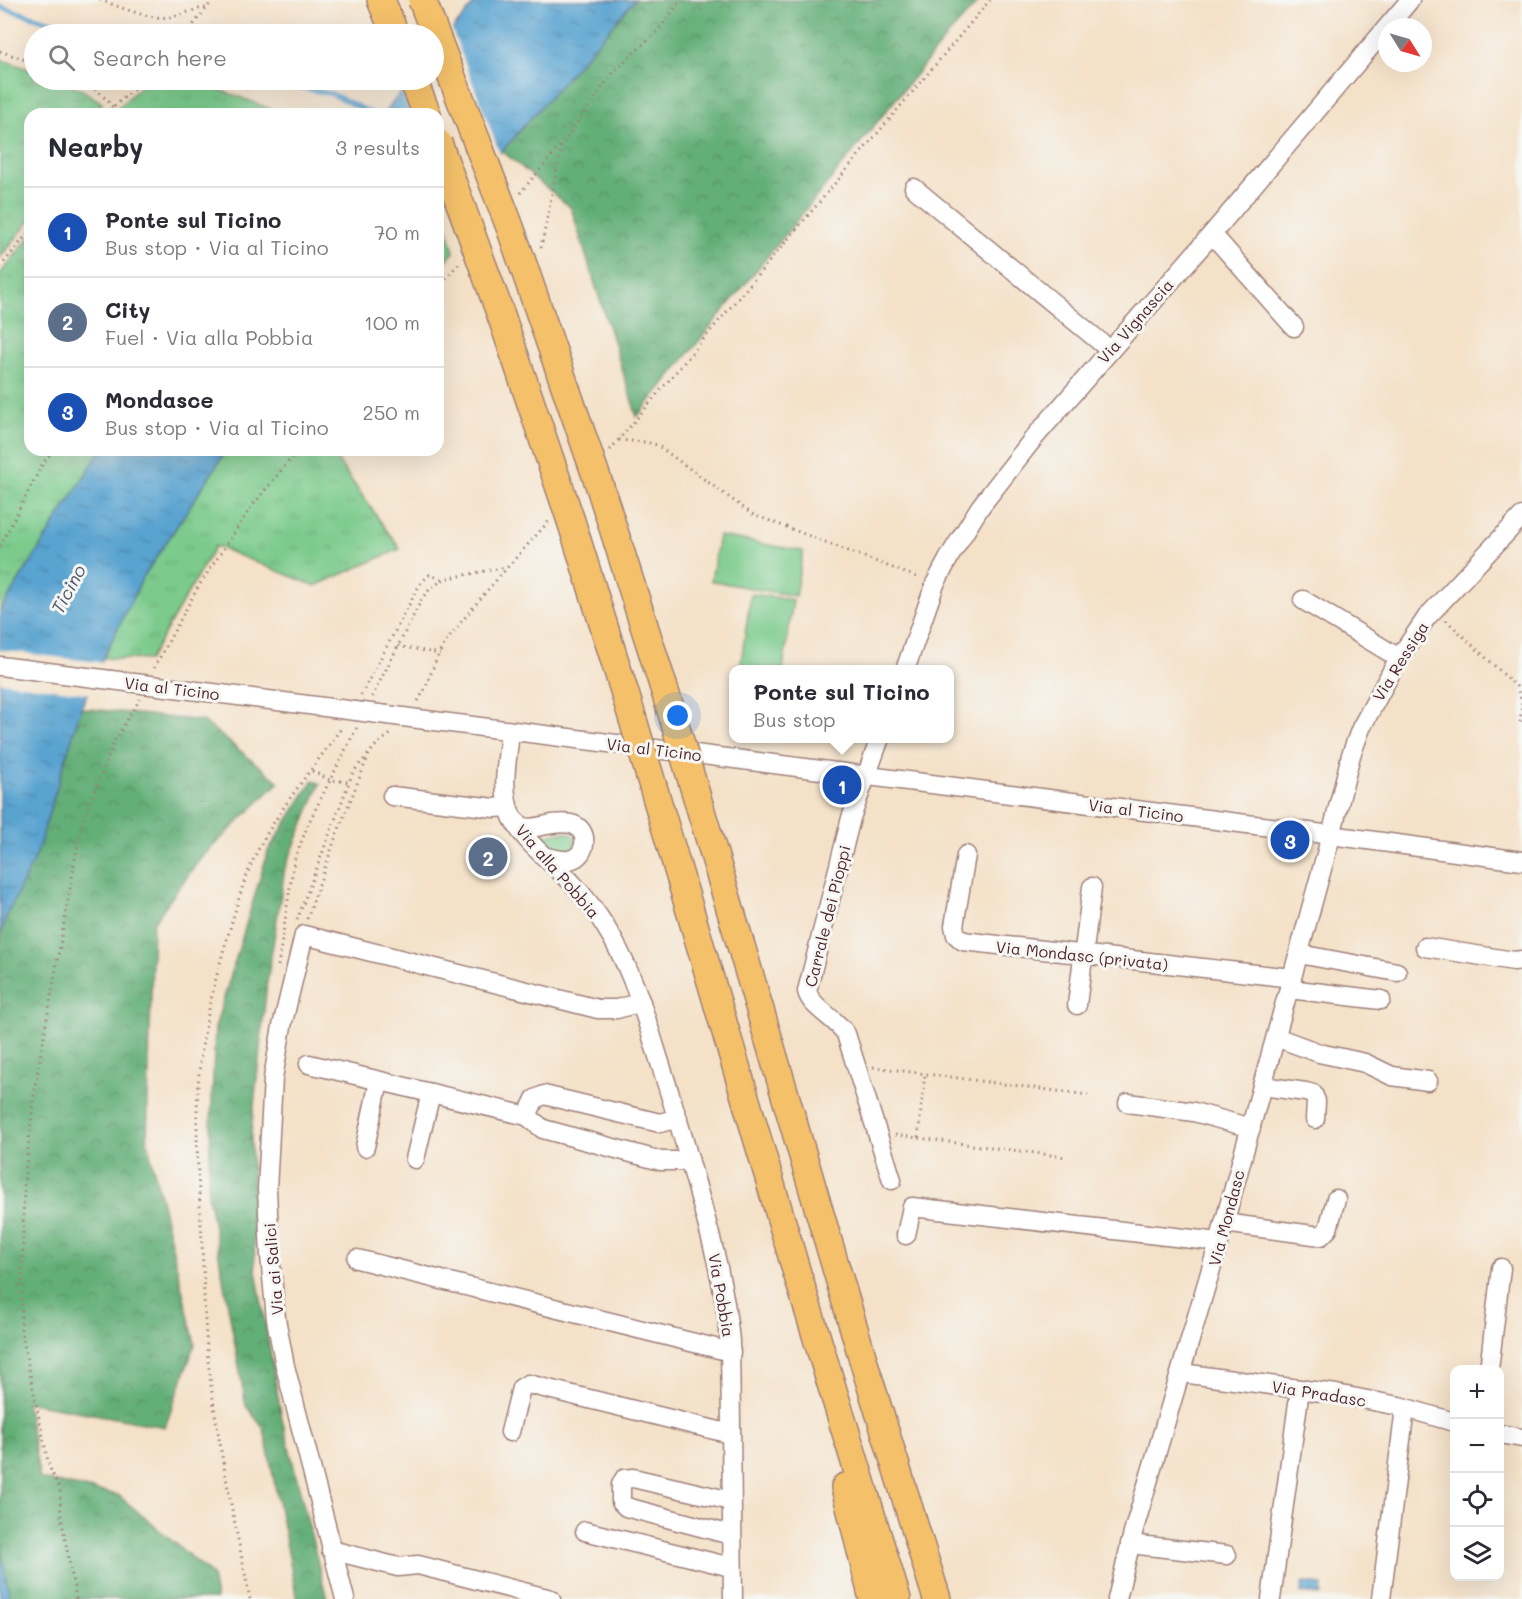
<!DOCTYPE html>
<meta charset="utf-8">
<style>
:root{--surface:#fff;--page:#f7f7f7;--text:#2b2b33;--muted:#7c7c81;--line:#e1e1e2;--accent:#ea580c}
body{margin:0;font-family:Mali,sans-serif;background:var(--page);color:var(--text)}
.controls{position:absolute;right:18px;bottom:18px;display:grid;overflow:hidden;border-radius:12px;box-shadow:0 6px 24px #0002}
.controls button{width:54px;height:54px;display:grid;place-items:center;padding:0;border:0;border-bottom:2px solid var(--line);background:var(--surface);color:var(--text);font:30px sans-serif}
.compass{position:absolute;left:1378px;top:18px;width:54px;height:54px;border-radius:50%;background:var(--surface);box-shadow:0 6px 24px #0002;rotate:127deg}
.you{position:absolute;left:678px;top:716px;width:21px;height:21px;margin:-15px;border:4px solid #fff;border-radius:50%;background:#1a73e8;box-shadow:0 0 0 9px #1a73e833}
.badge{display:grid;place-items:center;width:39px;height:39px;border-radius:50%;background:var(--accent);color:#fff;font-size:20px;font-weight:700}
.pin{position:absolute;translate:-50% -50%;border:3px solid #fff;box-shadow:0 2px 6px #0006}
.popup{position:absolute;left:729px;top:665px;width:225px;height:78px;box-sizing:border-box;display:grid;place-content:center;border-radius:12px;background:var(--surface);filter:drop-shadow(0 2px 4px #0005);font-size:20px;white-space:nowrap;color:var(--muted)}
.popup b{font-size:22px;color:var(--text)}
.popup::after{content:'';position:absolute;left:50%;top:100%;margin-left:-12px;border:12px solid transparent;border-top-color:var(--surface)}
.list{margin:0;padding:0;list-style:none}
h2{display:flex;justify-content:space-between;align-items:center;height:78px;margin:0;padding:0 24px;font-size:26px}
h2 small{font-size:20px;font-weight:400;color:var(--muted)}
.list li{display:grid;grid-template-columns:39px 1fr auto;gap:18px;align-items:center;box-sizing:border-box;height:90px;padding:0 24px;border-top:2px solid var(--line)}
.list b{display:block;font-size:22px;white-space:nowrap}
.list p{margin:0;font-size:20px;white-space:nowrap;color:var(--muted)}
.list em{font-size:20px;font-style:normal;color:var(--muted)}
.icon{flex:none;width:33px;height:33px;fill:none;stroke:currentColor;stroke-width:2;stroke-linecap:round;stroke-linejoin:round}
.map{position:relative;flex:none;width:1522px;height:1599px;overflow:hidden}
.search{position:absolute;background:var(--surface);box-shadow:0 6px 24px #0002;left:24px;top:24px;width:420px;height:66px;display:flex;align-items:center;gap:15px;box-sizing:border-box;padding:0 21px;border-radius:33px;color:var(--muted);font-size:22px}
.panel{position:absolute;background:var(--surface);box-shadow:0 6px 24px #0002;left:24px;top:108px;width:420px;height:348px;border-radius:18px}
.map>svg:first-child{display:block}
.grass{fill:url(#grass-tufts);stroke:#62755c;stroke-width:1.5}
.forest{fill:url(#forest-crowns);stroke:#576752;stroke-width:1.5}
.green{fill:#7bcb8c;stroke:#62755c;stroke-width:1.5}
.water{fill:url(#water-ripples);stroke:#51617e;stroke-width:1.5}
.pier{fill:#f4e1c8}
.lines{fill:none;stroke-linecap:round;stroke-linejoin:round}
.stream{stroke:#58a3d0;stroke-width:5}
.minor-casing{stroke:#9f807a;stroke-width:21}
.highway-casing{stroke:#9f807a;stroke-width:30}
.path{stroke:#9f807a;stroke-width:3;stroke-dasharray:1.5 4.5;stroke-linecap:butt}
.minor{stroke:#fff;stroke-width:18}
.highway{stroke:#f4c16a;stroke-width:27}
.minor-bridge-casing{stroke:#9f807a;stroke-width:21;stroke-linecap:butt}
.highway-bridge-casing{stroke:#9f807a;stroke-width:30;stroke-linecap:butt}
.minor-bridge{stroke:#fff;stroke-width:18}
.highway-bridge{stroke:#f4c16a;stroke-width:27}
.labels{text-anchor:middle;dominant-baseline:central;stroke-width:6;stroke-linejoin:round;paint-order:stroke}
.street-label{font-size:16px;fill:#4a1f2b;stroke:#f6f6f2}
.water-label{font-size:18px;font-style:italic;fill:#50546d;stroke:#f6f6f2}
</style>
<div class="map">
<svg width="1522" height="1599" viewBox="0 0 1522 1599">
<defs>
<pattern id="grass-tufts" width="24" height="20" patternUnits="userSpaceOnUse" patternTransform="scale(1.5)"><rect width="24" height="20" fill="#7bcb8c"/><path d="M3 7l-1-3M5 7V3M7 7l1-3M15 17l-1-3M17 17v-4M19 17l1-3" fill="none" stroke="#6cae79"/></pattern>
<pattern id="forest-crowns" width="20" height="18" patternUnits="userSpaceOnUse" patternTransform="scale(1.5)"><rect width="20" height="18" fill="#64af78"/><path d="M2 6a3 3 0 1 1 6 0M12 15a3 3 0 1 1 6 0" fill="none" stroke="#548e63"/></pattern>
<pattern id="water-ripples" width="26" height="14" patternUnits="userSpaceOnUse" patternTransform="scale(1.5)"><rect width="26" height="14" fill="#58a3d0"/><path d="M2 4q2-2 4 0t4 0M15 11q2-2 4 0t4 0" fill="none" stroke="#4b84a9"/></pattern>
</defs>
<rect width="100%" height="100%" fill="#f6f6f2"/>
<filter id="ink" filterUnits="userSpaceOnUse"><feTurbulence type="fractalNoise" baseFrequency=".0167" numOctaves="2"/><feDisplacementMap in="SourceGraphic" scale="12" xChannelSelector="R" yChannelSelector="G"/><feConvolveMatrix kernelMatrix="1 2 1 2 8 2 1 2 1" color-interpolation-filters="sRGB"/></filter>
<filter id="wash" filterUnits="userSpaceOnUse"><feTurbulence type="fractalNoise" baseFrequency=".008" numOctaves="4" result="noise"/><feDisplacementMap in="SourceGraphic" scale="24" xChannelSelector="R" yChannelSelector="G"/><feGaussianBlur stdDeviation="1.35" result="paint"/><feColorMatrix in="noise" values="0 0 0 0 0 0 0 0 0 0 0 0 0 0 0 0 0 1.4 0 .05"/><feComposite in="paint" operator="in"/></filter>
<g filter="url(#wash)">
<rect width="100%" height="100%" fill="#f4e1c8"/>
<g class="grass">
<path d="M 0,59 L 34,71 L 34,80 C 69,80 74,84 102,103 L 97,114 L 30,114 L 30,220 L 0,258 Z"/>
<polygon points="147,80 194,80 284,114 122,114 118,108"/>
<polygon points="443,213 454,252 438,270 438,218"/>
<polygon points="30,237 30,450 101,450 0,611 0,274"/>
<polygon points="227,450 330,450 400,549 315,586 215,546 149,660 103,658 142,579"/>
<path d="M 564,832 C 573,832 581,842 572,849 C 568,853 561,851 556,851 L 539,836 Z"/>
</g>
<g class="forest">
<polygon points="635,0 980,0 948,35 637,417 571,208 502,151"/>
<polygon points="81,708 203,721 279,782 200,859 153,923 147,1140 195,1344 165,1427 26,1402 40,1479 118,1495 212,1575 216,1599 10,1599 0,1545 0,941 4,921 36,856"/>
<polygon points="313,780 320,784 285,868 267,983 251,1134 255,1265 282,1419 327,1599 297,1599 264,1429 246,1406 208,1194 215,1028 268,851"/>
</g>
<g class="green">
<polygon points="719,536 803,551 795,596 711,581"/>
<polygon points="751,594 793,600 783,669 740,669"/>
</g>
<g class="water">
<polygon points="477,0 635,0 502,151 438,218 438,114 383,114 411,80 434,80 434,52"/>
<polygon points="101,450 227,450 142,579 103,658 81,708 36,856 4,921 0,941 0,611"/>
<polygon points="0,1545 10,1599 0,1599"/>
<polygon points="1302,1583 1322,1585 1321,1595 1301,1593"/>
</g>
<g class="pier">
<polygon points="451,27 501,156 448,213 438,187 438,114 411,114 400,88 407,80 434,80 434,48"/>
<polygon points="0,650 104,663 91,694 0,682"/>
</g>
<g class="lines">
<g class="stream">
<polyline points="0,7 92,34"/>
<polyline points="265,80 332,94 373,114"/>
</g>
</g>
</g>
<g filter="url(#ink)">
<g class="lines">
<g class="minor-casing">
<g id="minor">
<polyline points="914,188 1110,350"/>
<polyline points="1212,234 1294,327"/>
<polyline points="1303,600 1399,658"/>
<polyline points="0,666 111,680"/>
<polyline points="905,670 935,584 951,554 980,507 1033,439 1212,234 1410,0"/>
<polyline points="387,715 1279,828 1522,861"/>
<path d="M 510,732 C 508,756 501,785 509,809 C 519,840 552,861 573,884 C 598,911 617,943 631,977 C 641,1000 648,1025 656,1050 C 667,1085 678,1119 688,1155 C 705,1216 724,1277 730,1341 L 733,1599"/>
<path d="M 880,738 L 851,818 L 807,991 C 810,1007 837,1019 846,1034 L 892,1180"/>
<polyline points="392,796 495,808 508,807"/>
<path d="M 513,819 L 523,827 L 529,828 C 542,827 558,821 571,824 C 590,828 588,857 569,860 C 561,861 553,858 546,857"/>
<polyline points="966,855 954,926 956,935 963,941 1292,978"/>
<polyline points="1425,947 1514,961 1522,960"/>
<polyline points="1299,954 1397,972"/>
<polyline points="1289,989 1381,1000"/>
<polyline points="1077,1005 1092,887"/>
<polyline points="1276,1037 1319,1053 1365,1063 1392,1076 1428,1081"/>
<polyline points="309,1064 527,1116"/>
<polyline points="1262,1086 1306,1092 1313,1094 1316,1101 1315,1119"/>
<polyline points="1128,1103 1194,1112 1251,1128"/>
<polyline points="678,1118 660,1123 544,1095 535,1099 527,1116 543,1129 661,1161 680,1161 689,1159"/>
<polyline points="365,1147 379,1081"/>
<polyline points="415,1159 431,1093"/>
<polyline points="1224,1223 1321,1236 1328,1229 1336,1199"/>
<polyline points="906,1235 912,1207 1219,1242"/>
<polyline points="357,1259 731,1352"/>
<polyline points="1489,1370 1501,1268"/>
<polyline points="1182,1373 1336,1394 1399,1406 1454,1422"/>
<polyline points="510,1432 521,1388 528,1384 731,1434"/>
<polyline points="1500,1434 1522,1438"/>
<polyline points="585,1531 731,1567"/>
<polyline points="731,1535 626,1507 621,1502 621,1485 624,1479 633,1478 731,1501"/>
<polyline points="1130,1544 1227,1555"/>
<polyline points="331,1550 398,1567 418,1565 551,1599"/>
<polyline points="345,1599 285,1366 276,1319 270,1256 267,1189 273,1078 282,1026 304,935 598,1009 617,1009 641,1002"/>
<polyline points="1117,1599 1134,1529 1219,1242 1331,836 1351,755 1361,728 1399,658 1427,617 1522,516"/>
<polyline points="1271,1599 1300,1389"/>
<polyline points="1381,1599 1405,1408"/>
</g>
</g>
<g class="highway-casing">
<g id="highway">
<polyline points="381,0 395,34"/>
<polyline points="413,80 427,114"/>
<polyline points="600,487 668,701"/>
<polyline points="571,521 627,700"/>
<polyline points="711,844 867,1373 937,1599"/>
<polyline points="673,853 797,1273 897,1599"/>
<polyline points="845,1487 873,1599"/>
</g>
</g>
<g class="path">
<path d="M 100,0 C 121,7 148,20 170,17 C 183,15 195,8 207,8"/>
<polyline points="186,34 213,0"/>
<polyline points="0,51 34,63"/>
<path d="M 79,80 C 96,88 107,98 118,114"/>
<polyline points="105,114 145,80"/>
<polyline points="520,193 561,145"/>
<polyline points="541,248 562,144 614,71 658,31 681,0"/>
<polyline points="0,267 30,231"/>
<polyline points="438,288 459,263"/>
<polyline points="619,440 646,442 657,445 752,514 919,578"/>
<polyline points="610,450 990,0"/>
<polyline points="0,546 42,465 53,450"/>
<polyline points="1446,620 1516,686 1522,702 1520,725"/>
<polyline points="398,646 440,654"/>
<polyline points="154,668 198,587 252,506 298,450"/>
<polyline points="361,695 420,584 429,575 444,579"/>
<polyline points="372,697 423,597 430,589 444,579 506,567"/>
<path d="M 418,701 C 430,683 433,660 446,642 C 477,600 514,560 549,521"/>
<polyline points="312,771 330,780 349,782"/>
<polyline points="307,919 335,839 369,754"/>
<polyline points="297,920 353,772 378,743 394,732"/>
<polyline points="278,966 294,861 309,822 357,727"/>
<polyline points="873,1067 1088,1095"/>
<polyline points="895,1135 1066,1157"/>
<polyline points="918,1137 925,1074"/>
<polyline points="76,1599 61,1517 60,1490 49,1466 21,1330 24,1183 35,1087 81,826 115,740 140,699"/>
<path d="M 250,1599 C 235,1523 218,1446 209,1369 C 204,1327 204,1284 202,1241 C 198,1174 192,1103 204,1036 C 210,1000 219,964 230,929 C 237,904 244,879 255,856 C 278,809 313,769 342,727"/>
</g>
<use href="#minor" class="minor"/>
<use href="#highway" class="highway"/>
<g class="minor-bridge-casing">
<polyline id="minor-bridge" points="111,680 387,715"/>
</g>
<g class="highway-bridge-casing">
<g id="highway-bridge">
<polyline points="422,0 510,227 600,487"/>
<polyline points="438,143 502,318 571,521"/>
<polyline points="627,700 673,853"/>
<polyline points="668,701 711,844"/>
</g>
</g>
<use href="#minor-bridge" class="minor-bridge"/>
<use href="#highway-bridge" class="highway-bridge"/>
</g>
</g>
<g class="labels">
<g class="street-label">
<text transform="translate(1135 321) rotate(-49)">Via Vignascia</text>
<text transform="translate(1400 661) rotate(-58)">Via Ressiga</text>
<text transform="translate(172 688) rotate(7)">Via al Ticino</text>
<text transform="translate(654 749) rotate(7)">Via al Ticino</text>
<text transform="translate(1136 810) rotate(7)">Via al Ticino</text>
<text transform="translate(558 871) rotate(49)">Via alla Pobbia</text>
<text transform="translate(827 916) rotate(-76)">Carrale dei Pioppi</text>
<text transform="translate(1082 955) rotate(6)">Via Mondasc (privata)</text>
<text transform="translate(1226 1218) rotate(-75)">Via Mondasc</text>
<text transform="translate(273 1269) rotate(-95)">Via ai Salici</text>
<text transform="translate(722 1295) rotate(80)">Via Pobbia</text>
<text transform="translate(1319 1393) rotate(9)">Via Pradasc</text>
</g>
<g class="water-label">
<text transform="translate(68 589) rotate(-62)">Ticino</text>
</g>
</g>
</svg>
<div class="controls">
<button>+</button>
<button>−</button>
<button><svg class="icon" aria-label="locate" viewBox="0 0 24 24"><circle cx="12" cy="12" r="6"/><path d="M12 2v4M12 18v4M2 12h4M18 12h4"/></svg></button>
<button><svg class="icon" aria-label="layers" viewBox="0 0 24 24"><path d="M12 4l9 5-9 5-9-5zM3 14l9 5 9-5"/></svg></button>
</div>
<svg class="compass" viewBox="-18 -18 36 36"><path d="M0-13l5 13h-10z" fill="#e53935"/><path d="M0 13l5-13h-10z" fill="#7c7c81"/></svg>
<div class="you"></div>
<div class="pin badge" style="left:842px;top:785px;background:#1a4fb4">1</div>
<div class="popup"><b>Ponte sul Ticino</b>Bus stop</div>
<div class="pin badge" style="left:488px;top:857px;background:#5c6f8a">2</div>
<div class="pin badge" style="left:1290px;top:840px;background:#1a4fb4">3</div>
<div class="search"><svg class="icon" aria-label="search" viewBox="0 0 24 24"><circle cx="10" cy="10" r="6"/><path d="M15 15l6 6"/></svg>Search here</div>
<section class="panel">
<h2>Nearby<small>3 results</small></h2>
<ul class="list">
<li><span class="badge" style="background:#1a4fb4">1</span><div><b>Ponte sul Ticino</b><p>Bus stop · Via al Ticino</p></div><em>70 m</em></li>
<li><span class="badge" style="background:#5c6f8a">2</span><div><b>City</b><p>Fuel · Via alla Pobbia</p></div><em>100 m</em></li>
<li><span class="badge" style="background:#1a4fb4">3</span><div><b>Mondasce</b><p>Bus stop · Via al Ticino</p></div><em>250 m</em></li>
</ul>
</section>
</div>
